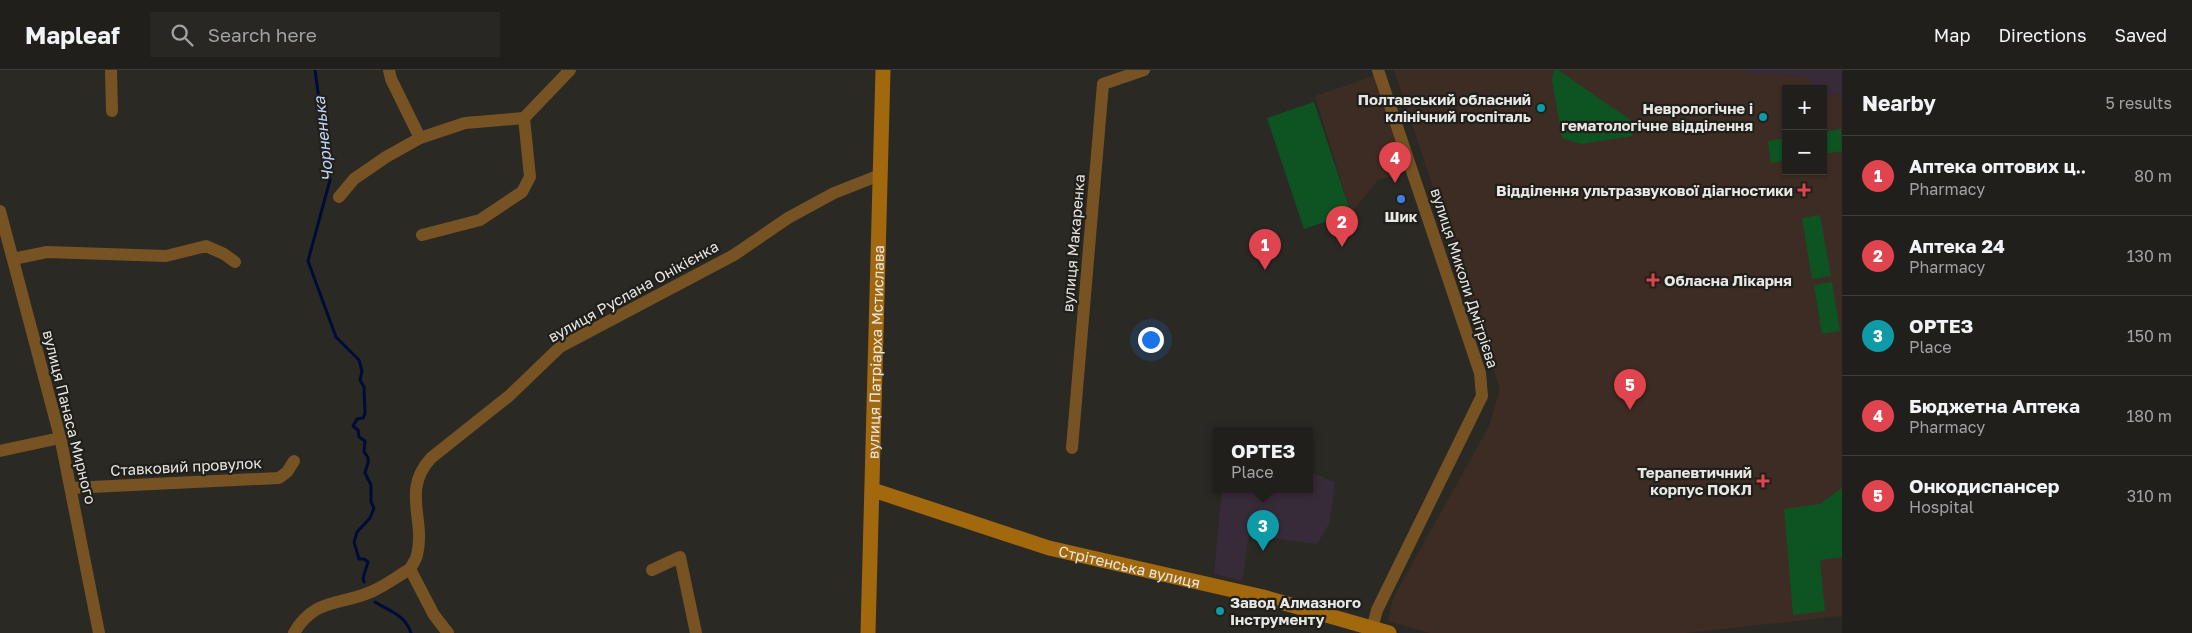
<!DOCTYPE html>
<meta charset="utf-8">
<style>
:root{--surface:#201f1b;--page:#282724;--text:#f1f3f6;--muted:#a2a2a3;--line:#3d3d3a;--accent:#70c2f4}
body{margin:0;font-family:"Golos Text",sans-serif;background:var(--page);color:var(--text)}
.controls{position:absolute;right:15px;top:15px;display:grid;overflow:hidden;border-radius:0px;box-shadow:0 1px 4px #0004}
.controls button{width:45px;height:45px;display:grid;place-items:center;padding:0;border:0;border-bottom:1px solid var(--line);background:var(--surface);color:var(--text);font:25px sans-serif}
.you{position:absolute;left:1150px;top:269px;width:18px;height:18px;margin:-12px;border:4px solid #fff;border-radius:50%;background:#1a73e8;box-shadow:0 0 0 8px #1a73e833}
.badge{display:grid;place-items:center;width:32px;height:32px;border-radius:50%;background:var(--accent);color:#fff;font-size:16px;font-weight:700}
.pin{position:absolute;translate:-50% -41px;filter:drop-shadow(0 1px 2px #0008)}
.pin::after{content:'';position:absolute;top:26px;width:18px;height:15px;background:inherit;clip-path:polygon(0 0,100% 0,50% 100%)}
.popup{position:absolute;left:1213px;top:358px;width:100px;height:65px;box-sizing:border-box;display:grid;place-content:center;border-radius:0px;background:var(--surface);filter:drop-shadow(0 1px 4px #0005);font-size:16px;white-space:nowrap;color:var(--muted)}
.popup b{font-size:19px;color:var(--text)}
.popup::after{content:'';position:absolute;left:50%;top:100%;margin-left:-10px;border:10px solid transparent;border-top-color:var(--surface)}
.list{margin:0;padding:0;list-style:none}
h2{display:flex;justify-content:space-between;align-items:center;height:65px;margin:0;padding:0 20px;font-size:21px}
h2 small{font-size:16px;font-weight:400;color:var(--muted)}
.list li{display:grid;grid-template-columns:32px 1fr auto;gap:15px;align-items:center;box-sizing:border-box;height:80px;padding:0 20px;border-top:1px solid var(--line)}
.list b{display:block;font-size:19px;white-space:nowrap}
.list p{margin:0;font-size:16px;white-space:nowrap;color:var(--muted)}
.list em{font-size:16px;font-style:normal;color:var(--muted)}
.icon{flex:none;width:28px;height:28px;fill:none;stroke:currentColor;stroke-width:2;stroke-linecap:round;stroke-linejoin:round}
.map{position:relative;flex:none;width:1842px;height:563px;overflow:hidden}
header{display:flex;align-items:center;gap:30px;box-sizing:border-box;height:70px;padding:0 25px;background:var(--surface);border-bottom:1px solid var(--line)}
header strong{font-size:24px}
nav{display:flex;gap:28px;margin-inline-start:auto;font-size:18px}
.search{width:350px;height:45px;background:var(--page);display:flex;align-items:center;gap:12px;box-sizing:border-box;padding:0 18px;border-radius:0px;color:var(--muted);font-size:19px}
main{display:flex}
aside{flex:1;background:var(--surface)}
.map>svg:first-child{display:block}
.education{fill:#382b39}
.medical{fill:#3d2c23}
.green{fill:#0d5422}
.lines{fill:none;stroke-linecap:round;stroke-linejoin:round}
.stream{stroke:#000c38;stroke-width:3}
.street{stroke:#775324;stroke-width:12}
.secondary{stroke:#a2680d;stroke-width:15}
.culture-dot{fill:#0f9aa8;stroke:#201f1a;stroke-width:2}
.health-dot{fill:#e0444e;stroke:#201f1a;stroke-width:2}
.shop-dot{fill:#3f7fe0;stroke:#201f1a;stroke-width:2}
.labels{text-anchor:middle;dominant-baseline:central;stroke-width:4.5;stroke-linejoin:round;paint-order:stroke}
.poi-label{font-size:15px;font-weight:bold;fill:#e7e7e3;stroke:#201f1a;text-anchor:end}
.street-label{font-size:15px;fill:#e7e7e3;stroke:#201f1a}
.water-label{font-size:16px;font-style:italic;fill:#bdd5fa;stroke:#201f1a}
</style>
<header>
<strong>Mapleaf</strong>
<div class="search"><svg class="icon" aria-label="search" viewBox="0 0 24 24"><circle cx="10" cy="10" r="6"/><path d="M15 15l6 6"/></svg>Search here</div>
<nav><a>Map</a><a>Directions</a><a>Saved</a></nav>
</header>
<main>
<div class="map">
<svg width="1842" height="563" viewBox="0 0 1842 563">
<rect width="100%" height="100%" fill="#2a2924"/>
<g class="education">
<polygon points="1745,0 1842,0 1842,36 1839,24 1823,26 1823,19 1811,19 1807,6 1745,4"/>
<polygon points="1309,402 1335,412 1329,454 1317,474 1249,465 1242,511 1214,504 1222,420 1309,420"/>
</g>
<g class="medical">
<polygon points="1394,0 1745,0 1746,4 1808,6 1811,19 1786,19 1786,101 1823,101 1823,26 1839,24 1842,36 1842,546 1686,563 1430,563 1388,551 1393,528 1489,356 1500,319"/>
<polygon points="1379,4 1412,99 1378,110 1351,143 1315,26"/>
</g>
<g class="green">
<polygon points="1554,0 1558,0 1635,53 1632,66 1581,74 1562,68 1552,10"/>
<polygon points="1314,32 1351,143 1304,159 1267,48"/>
<polygon points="1841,59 1842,81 1823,84 1823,62"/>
<polygon points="1786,68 1786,90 1771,93 1768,71"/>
<polygon points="1820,145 1831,206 1812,209 1802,148"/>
<polygon points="1832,212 1840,261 1822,264 1814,215"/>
<polygon points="1842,418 1842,487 1820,490 1825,541 1793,545 1784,439 1820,434"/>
</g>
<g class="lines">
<g class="stream">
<path d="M 315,0 L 330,110 L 308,191 L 336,267 L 359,290 L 362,301 L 360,310 L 364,317 L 365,344 L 363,348 L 357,349 L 353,356 L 358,360 L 359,367 L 365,371 L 364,382 C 372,390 367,394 365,403 L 371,415 L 371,432 L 374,438 L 370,448 L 357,462 L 354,472 L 359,489 L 364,489 L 368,492 L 363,508 L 364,512"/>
<path d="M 375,532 C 391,542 405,545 411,563"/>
</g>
<g class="street">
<polyline points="111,0 112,41"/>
<polyline points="389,0 391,9 420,68"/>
<polyline points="339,127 354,109 386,87 420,68 465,53 524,48 570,0"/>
<polyline points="0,141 61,371 99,563"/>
<polyline points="422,165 480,150 522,122 530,107 524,48"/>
<polyline points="13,189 47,182 166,186 206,176 224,184 235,192"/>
<polyline points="1072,378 1103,14 1144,0"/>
<polyline points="0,381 60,368"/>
<polyline points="71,418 279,408 287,402 294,391"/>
<polyline points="652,500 680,487 696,563"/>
<path d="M 294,563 C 315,527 341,536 373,521 C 386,515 398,506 410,499"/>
<path d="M 448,563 L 434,545 L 410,499 C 412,495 416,490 417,485 C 426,449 401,421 431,388 L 509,326 L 560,277 L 734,185 L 788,148 L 834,123 L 880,105"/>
<polyline points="1371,563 1377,540 1482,326 1480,303 1378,0"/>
</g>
<g class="secondary">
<path id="s1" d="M 873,420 L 1049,478 L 1263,527 L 1389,563"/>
<path id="s2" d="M 868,563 L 883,0"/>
</g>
</g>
<g class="culture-dot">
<circle cx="1541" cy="38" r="5"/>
<circle cx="1763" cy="47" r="5"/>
<circle cx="1220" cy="541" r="5"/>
</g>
<g class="health-dot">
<path d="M1801.5 112.5h5v5h5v5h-5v5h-5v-5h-5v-5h5z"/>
<path d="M1650.5 202.5h5v5h5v5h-5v5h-5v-5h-5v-5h5z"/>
<path d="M1760.5 403.5h5v5h5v5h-5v5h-5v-5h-5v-5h5z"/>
</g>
<circle class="shop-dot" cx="1401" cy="129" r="5"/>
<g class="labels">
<g class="poi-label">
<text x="1531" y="29">Полтавський обласний<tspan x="1531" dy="17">клінічний госпіталь</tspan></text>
<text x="1753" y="38">Неврологічне і<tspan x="1753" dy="17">гематологічне відділення</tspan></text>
<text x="1793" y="120">Відділення ультразвукової діагностики</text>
<text x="1401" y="146" text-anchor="middle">Шик</text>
<text x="1664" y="210" text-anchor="start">Обласна Лікарня</text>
<text x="1752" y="402">Терапевтичний<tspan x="1752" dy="17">корпус ПОКЛ</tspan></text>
<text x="1230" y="532" text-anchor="start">Завод Алмазного<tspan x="1230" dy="17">Інструменту</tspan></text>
</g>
<g class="street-label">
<text transform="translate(1073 173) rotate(-85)">вулиця Макаренка</text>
<text transform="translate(1465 208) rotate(72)">вулиця Миколи Дмітрієва</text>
<text transform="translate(633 221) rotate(-29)">вулиця Руслана Онікієнка</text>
<text stroke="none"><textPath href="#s2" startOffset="281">вулиця Патріарха Мстислава</textPath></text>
<text transform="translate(70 347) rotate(76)">вулиця Панаса Мирного</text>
<text transform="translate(186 396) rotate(-3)">Ставковий провулок</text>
<text stroke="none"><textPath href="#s1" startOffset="268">Стрітенська вулиця</textPath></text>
</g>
<g class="water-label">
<text transform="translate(323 69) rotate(-96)">Чорненька</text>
</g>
</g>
</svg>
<div class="controls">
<button>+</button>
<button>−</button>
</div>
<div class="you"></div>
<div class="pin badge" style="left:1265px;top:200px;background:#e0444e">1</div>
<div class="pin badge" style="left:1342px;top:177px;background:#e0444e">2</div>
<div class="pin badge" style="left:1263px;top:481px;background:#0f9aa8">3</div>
<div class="popup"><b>ОРТЕЗ</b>Place</div>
<div class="pin badge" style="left:1395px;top:113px;background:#e0444e">4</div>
<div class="pin badge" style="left:1630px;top:340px;background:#e0444e">5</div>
</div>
<aside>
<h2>Nearby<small>5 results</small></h2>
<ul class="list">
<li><span class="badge" style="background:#e0444e">1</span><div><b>Аптека оптових ц‥</b><p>Pharmacy</p></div><em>80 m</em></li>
<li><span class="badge" style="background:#e0444e">2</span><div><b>Аптека 24</b><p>Pharmacy</p></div><em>130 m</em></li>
<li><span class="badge" style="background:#0f9aa8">3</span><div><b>ОРТЕЗ</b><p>Place</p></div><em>150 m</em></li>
<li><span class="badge" style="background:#e0444e">4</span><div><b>Бюджетна Аптека</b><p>Pharmacy</p></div><em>180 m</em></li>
<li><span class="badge" style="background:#e0444e">5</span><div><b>Онкодиспансер</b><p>Hospital</p></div><em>310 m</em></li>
</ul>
</aside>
</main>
